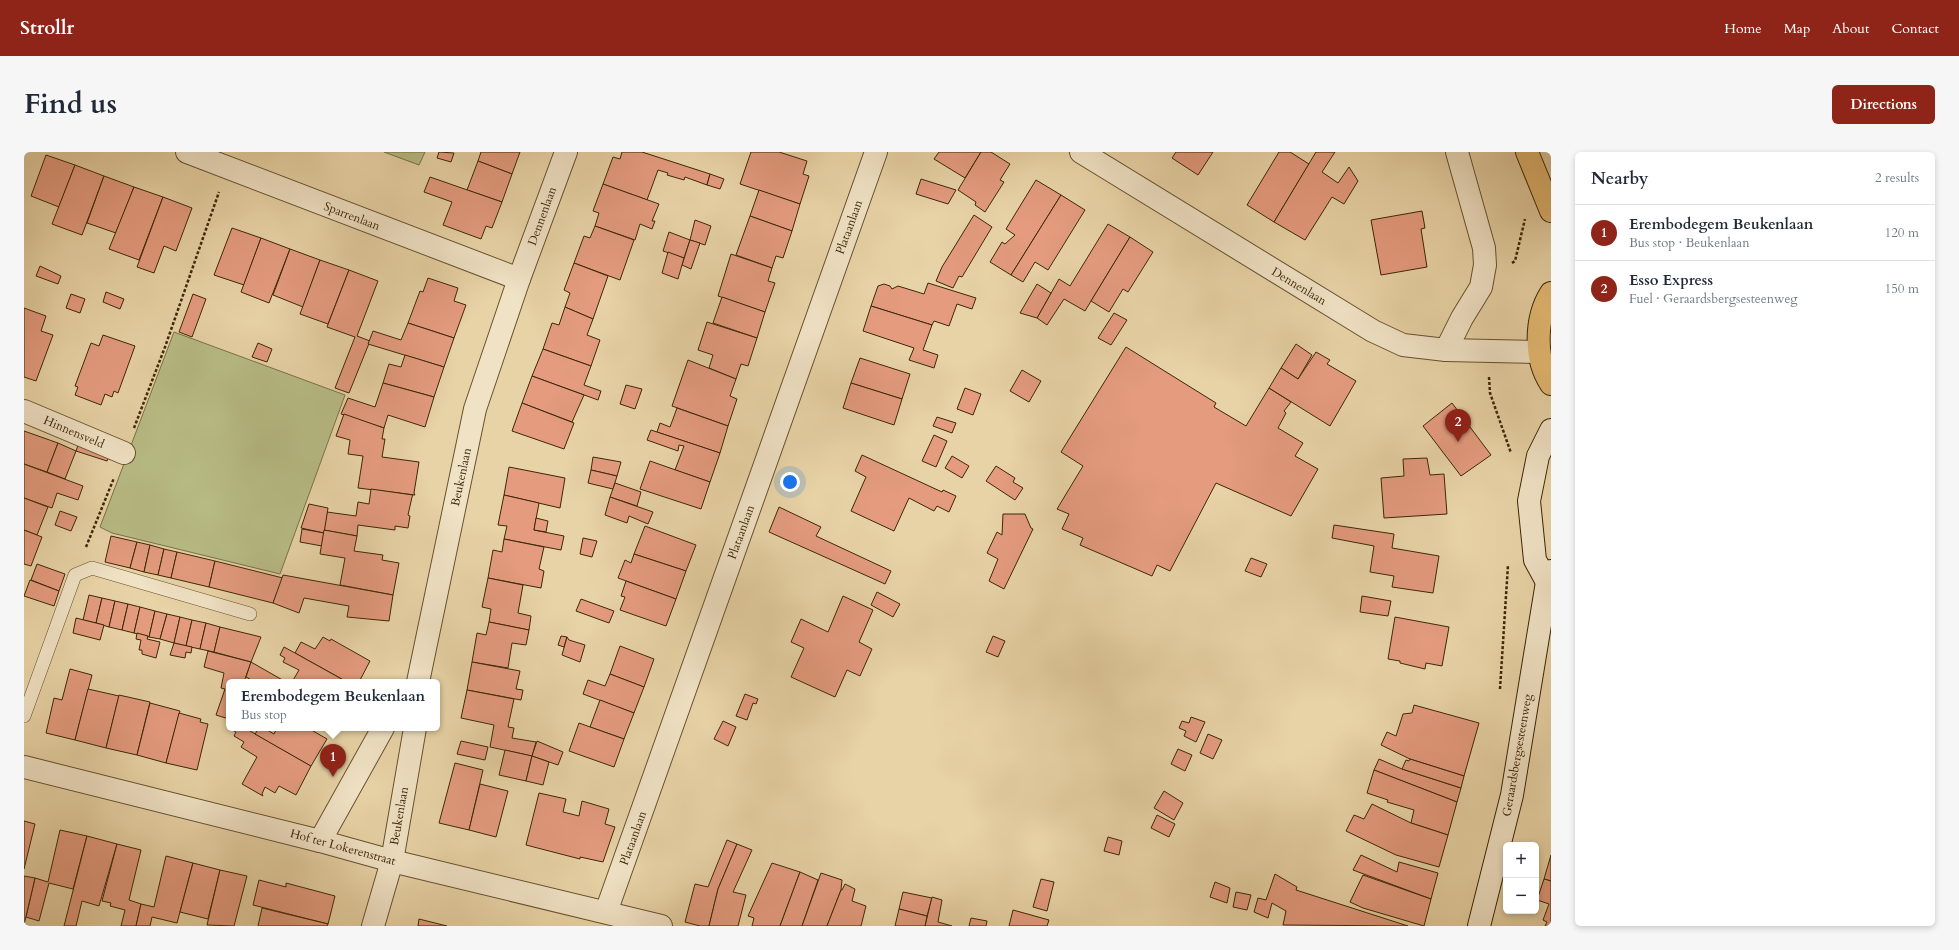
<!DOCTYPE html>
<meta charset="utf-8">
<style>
:root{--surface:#fff;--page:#f6f6f7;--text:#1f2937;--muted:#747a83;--line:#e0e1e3;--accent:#8f2418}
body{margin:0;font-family:Cardo,serif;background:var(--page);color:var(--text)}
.controls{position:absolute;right:12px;bottom:12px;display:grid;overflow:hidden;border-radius:6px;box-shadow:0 2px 6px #0003}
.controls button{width:36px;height:36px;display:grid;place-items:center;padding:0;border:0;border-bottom:1px solid var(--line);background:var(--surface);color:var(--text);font:20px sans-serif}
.you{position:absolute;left:766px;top:330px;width:14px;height:14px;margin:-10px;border:3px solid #fff;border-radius:50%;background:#1a73e8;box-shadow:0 0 0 6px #1a73e833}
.badge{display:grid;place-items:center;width:26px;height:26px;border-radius:50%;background:var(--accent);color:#fff;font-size:13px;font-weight:700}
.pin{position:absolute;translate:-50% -33px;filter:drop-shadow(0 1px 2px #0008)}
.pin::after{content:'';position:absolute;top:21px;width:14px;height:12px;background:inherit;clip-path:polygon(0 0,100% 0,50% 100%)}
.popup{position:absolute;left:202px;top:527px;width:214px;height:52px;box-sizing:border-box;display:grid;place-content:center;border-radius:6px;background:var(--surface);filter:drop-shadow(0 1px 3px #0005);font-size:13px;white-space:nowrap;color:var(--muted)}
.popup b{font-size:15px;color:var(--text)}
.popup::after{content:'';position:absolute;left:50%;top:100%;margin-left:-8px;border:8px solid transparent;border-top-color:var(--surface)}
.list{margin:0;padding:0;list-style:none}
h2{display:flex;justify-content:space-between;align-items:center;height:52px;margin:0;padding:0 16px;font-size:17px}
h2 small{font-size:13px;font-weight:400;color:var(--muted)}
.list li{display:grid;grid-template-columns:26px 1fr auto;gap:12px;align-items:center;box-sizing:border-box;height:56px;padding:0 16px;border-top:1px solid var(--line)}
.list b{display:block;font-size:15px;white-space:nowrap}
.list p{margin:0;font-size:13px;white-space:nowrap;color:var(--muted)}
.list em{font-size:13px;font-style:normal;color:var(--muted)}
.map{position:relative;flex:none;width:1527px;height:774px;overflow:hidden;border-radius:6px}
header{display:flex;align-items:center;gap:24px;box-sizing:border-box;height:56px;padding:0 20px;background:var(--accent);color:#fff}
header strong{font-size:19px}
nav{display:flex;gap:22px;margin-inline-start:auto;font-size:14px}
.intro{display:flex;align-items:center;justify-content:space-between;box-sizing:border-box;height:96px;padding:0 24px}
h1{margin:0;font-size:28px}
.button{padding:10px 18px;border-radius:6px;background:var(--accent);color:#fff;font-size:14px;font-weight:700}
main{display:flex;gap:24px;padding:0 24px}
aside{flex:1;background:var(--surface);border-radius:6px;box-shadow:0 2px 6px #0003}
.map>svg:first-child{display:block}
.green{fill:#b8bc85;stroke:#7a7246}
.building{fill:#e49b7e;stroke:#3d2707}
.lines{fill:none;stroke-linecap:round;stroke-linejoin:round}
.lane-casing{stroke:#68522f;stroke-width:14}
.street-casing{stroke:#68522f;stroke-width:24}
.secondary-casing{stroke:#3d2707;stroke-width:24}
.highway-casing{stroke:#3d2707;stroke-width:24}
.path{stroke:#3d2707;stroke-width:2.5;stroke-dasharray:3 2;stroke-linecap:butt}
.lane{stroke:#f0e2c5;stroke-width:13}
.street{stroke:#f0e2c5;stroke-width:22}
.secondary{stroke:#f0e2c5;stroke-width:22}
.highway{stroke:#e4ba73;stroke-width:22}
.labels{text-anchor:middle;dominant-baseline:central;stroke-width:3.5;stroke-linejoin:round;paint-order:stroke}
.street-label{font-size:12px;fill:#3d2707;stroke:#f0e2c5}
</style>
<header>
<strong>Strollr</strong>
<nav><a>Home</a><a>Map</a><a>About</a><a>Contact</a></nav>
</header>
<div class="intro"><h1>Find us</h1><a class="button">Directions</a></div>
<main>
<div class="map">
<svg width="1527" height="774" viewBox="0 0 1527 774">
<rect width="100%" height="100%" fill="#e8d3a6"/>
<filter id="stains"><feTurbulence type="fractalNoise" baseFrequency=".005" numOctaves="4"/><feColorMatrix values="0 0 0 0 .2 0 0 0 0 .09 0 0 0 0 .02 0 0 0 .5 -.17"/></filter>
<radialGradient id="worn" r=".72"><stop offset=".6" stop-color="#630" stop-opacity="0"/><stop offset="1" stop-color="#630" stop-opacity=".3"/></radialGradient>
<g class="green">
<polygon points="360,0 401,0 395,13"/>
<polygon points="150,180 321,243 256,422 88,381 76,375"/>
</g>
<g class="building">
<polygon points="415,0 430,1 427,10 413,6"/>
<polygon points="457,0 496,0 488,22 454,9"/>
<polygon points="598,0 618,0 686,22 683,33 661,25 660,28 643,23 644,21 634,18 623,48 579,32 589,5 596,7"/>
<polygon points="727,0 755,0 783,9 779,22 785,24 776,52 716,32"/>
<polygon points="915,0 957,0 941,26 910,7"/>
<polygon points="957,0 967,0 986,12 976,28 980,30 961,60 951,53 952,50 934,38"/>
<polygon points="1152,0 1189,0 1174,23 1148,6"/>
<polygon points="1255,0 1266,0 1285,12 1250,70 1223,53"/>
<polygon points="1292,0 1311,0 1298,20 1314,31 1325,15 1334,29 1320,52 1308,45 1281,88 1250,70"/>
<polygon points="22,3 51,13 35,55 7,44"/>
<polygon points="454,9 488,22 478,50 443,38"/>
<polygon points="51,13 80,24 58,83 28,72"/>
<polygon points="686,22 700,27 696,37 683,33"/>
<polygon points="80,24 110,35 92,81 63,71"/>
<polygon points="406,25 478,50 468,76 462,74 457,87 419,73 428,50 400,40"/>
<polygon points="897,27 932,38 924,52 892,42"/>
<polygon points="1012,28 1037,43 987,123 966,110 978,90 981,92 991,83 982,77"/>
<polygon points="579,32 635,52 628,69 631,69 628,77 616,72 611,88 571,74 575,61 569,59"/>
<polygon points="110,35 139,45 115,108 85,97"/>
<polygon points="735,38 776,52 768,79 726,64"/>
<polygon points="1037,43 1061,58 1024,118 1011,110 999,130 987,123"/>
<polygon points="139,45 168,56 152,99 140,94 130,121 113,115"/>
<polygon points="1398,59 1401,76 1397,77 1403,115 1357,123 1347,68"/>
<polygon points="950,63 968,75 938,125 935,124 929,136 912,129 918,115"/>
<polygon points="726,64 768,79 759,106 752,104 748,116 712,103"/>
<polygon points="671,68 687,74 681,93 666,88"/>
<polygon points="1084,72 1106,85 1061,159 1040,147 1023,173 1013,166 1035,127 1046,134"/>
<polygon points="571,74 610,88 596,128 550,111 560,84 566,86"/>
<polygon points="208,76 237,86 220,133 190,123"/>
<polygon points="645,80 666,88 660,106 639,99"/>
<polygon points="1106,85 1129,100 1104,140 1099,137 1085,160 1067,149"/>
<polygon points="237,86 266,97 245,151 217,140"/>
<polygon points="666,88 676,91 667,117 658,113"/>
<polygon points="266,97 296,108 279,155 249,143"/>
<polygon points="644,100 660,106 654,127 638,121"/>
<polygon points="707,102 748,116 744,129 751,131 741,160 694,144"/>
<polygon points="296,108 325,118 304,172 276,162"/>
<polygon points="550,111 584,124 569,167 541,155 546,141 540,138"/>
<polygon points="16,114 37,124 34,132 12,124"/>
<polygon points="325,118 354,129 333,184 346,189 325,241 311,236 331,185 303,175"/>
<polygon points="404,126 434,136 430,149 442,153 430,186 384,171 396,139 399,140"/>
<polygon points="904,131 952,146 948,157 933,152 925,174 910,169 908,173 847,154 854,134 860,132 866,134 868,137 874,134 900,142"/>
<polygon points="1013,132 1027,141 1013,166 996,161"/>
<polygon points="82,140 100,147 96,157 79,150"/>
<polygon points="47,142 61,147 56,161 42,156"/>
<polygon points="169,142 182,147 168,185 155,180"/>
<polygon points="698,145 741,160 733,186 689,171"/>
<polygon points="847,154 908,173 899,198 914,203 910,216 885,208 890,196 839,179"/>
<polygon points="541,155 569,167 563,183 576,188 567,214 519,197 528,171 535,173"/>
<polygon points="0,156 22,164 17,179 29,183 12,229 0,225"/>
<polygon points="1090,161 1103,168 1087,193 1074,186"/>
<polygon points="683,170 733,186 724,214 717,212 712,227 685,216 689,203 674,198"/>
<polygon points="384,171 430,186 420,215 344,192 349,179 377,188"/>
<polygon points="79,183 111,194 94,241 90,239 88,245 81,242 77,253 51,243 54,235 51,234 67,191 75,194"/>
<polygon points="234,191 248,197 243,210 228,205"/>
<polygon points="1272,192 1288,203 1274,227 1257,216"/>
<polygon points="1102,195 1192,251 1190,255 1222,274 1245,236 1267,250 1260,259 1262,261 1254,276 1279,291 1271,304 1294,317 1267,364 1192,331 1146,419 1133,413 1128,424 1056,393 1059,386 1038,377 1045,362 1033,357 1059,314 1037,300"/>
<polygon points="519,197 567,214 560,233 577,239 574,248 508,224"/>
<polygon points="1292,200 1306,208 1303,212 1332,229 1306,274 1245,236 1257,216 1274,227"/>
<polygon points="381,203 420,215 410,245 359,231 365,212 377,215"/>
<polygon points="836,206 886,222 878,247 827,231"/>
<polygon points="664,208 712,227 706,244 713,247 704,274 648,254"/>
<polygon points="998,218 1017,229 1005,250 986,239"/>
<polygon points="508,224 560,243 548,270 498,251"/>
<polygon points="359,231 410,245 401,275 364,263 360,276 317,262 324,246 351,255"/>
<polygon points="827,231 878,247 870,273 819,256"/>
<polygon points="602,233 618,237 611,257 596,252"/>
<polygon points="941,236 957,242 949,263 933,257"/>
<polygon points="498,251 550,271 540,297 488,279"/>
<polygon points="1428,251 1467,303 1437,324 1399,274"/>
<polygon points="653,256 704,274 696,301 633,280 636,271 646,275"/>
<polygon points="320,262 360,276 358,287 361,287 358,305 395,310 390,341 391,343 334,336 339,304 324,302 326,288 312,284"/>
<polygon points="913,265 932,271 928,281 909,274"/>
<polygon points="627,278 696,301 686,330 651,318 660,294 655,293 654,299 623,288"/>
<polygon points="0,279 34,291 23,320 0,312"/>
<polygon points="910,283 923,289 912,315 898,309"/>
<polygon points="57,285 88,297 83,309 52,299"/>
<polygon points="34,291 52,299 41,327 23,320"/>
<polygon points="838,303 918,340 919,338 932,344 925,360 913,354 910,359 885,346 870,379 827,359 842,325 831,319"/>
<polygon points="928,304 945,314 938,326 921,316"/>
<polygon points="569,305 597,310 593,324 567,318"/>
<polygon points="1403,306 1406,323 1420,322 1423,362 1360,366 1357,326 1380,324 1379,307"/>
<polygon points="626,309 686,330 677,357 616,337"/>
<polygon points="0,312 59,334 54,348 33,341 28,356 0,346"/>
<polygon points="972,314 991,326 989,330 999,336 991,348 962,329"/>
<polygon points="485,315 541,326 536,356 480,343"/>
<polygon points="567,318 593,324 589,337 564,331"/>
<polygon points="591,331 617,340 613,354 586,345"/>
<polygon points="347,337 389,343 388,345 384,363 386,364 384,376 371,374 371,378 334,373 333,384 300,378 303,360 332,364 334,350 345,352"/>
<polygon points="480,343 515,351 510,378 540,384 537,398 480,387 483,374 474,373"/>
<polygon points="586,345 629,360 624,372 605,364 603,371 581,363"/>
<polygon points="0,346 24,355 13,383 0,378"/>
<polygon points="285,352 304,356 300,381 277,376"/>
<polygon points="755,355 797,375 792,384 867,419 861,432 745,380"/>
<polygon points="36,359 53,365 47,379 31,373"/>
<polygon points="979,362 1001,362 1007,376 1009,377 980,437 965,429 974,407 963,401 973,380 978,383"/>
<polygon points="512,366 524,369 522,380 510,378"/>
<polygon points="1310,373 1370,382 1368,396 1415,404 1409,441 1368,435 1370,424 1346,420 1350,394 1308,386"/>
<polygon points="621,374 672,393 662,419 610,402"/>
<polygon points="278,377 300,381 298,394 276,390"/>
<polygon points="0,378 18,385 7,414 0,412"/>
<polygon points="300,378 333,384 330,399 359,403 358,408 375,411 369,443 316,433 321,406 296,402"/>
<polygon points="87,384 113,390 106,416 81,410"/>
<polygon points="559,386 573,389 568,405 556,402"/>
<polygon points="480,387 520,395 515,417 520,419 517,436 464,426 469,398 478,400"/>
<polygon points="113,390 126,393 120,420 106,416"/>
<polygon points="126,393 140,397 134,423 120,420"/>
<polygon points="140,397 153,400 147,426 134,423"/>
<polygon points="153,400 191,409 185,435 147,426"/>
<polygon points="610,402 662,419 652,447 594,426 601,408 607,411"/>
<polygon points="1227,406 1243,412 1237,425 1221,419"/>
<polygon points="191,409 259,426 249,451 185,435"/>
<polygon points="13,412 41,422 35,439 7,428"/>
<polygon points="259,423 369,443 365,469 323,465 325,454 280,446 275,461 249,451"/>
<polygon points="464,426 499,433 494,461 507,464 505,478 465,470 467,457 458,455"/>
<polygon points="6,428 35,439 30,454 0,444"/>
<polygon points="602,429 652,447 642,474 596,458 601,445 597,444"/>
<polygon points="853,440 876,452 869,465 847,453"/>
<polygon points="65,443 78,446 72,471 59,468"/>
<polygon points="819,444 849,458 835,490 848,497 836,524 823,518 811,545 767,525 780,496 767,490 777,467 804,480"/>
<polygon points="1338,444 1367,449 1364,464 1336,460"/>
<polygon points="78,446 91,449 85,475 72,471"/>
<polygon points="557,447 590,459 585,471 552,459"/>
<polygon points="91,449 104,452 98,478 85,475"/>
<polygon points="104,452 116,455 110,481 98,478"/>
<polygon points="116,455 131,459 125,485 110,481"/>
<polygon points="131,459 143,462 136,487 125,485"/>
<polygon points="143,462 156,465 150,491 136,487"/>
<polygon points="156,465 168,468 162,494 150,491"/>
<polygon points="1371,465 1425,475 1418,514 1402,511 1401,517 1376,511 1376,509 1364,507"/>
<polygon points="52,466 80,473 76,488 49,481"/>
<polygon points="168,468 182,471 176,497 162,494"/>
<polygon points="465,470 505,478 502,493 488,491 484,516 448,510 453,481 462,483"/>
<polygon points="182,471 196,475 190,500 176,497"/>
<polygon points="196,475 237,485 227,510 190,500"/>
<polygon points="113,481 124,484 123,487 136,490 132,506 118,502 118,498 115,498 117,488 112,487"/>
<polygon points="537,484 543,485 540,495 534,493"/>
<polygon points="969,484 981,489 974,505 962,500"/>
<polygon points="299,485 306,489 307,487 346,509 335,530 323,530 271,501 277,490 291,497"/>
<polygon points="543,485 545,488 561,493 556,510 538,503"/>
<polygon points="150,491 168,495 167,501 162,500 161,506 146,503"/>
<polygon points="596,494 630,507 620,535 586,522"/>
<polygon points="260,495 271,501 323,530 268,530 275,518 259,510 261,506 256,503"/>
<polygon points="184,499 227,510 220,530 205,530 205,567 192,563 201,537 197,536 200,521 180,515"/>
<polygon points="227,510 262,530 231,530 222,525"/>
<polygon points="448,510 496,519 492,537 499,538 497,548 443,538"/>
<polygon points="46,517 68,523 51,588 22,581 30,546 38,548"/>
<polygon points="586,522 620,535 610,561 559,542 564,528 581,534"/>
<polygon points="64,537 95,544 82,596 51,588"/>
<polygon points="443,538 490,547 484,575 490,576 488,586 512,590 508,604 466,595 470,573 437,566"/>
<polygon points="721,542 734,547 732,552 729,551 723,568 712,564"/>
<polygon points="95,543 126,550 113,603 82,596"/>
<polygon points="576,548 610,561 600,587 566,575"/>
<polygon points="126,551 156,559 142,611 113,603"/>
<polygon points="1390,553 1455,571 1440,624 1386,607 1357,593 1363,580 1372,584 1379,562 1388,561"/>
<polygon points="155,561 177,567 176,570 184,572 173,618 142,611"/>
<polygon points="1167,565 1181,570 1172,590 1160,584 1162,579 1155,576 1158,569 1165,571"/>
<polygon points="699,569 712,575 704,594 690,587"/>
<polygon points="205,570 205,576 221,576 287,614 272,643 255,634 251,641 241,635 238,642 239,644 218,632 233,605 217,595 220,590 210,584 212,580 203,575"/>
<polygon points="555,571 600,587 590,615 545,599"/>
<polygon points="235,576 240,576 250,582 253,576 284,576 303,587 287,614 231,582"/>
<polygon points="1184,582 1198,588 1189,607 1176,601"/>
<polygon points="437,589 464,595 461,608 433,602"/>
<polygon points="513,589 539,600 534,613 508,604"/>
<polygon points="1154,597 1168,603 1161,619 1147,612"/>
<polygon points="481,598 508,604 502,629 475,623"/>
<polygon points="508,604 525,610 519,633 502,629"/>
<polygon points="1355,607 1378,617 1437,636 1433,650 1350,618"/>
<polygon points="1386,607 1440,624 1437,636 1378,617 1382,608 1385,609"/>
<polygon points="431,611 459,618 445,678 415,671"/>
<polygon points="1350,618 1433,650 1424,683 1387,671 1390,658 1363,650 1364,648 1343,641"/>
<polygon points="456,632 484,639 472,685 445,678"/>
<polygon points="1140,639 1159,651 1150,668 1130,656"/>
<polygon points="515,641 542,647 539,660 555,664 558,649 585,657 581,672 591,675 579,710 556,705 556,707 502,693"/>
<polygon points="1348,652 1387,671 1424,683 1415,715 1372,703 1322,679 1330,663 1340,667"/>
<polygon points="1133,663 1151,672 1145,685 1127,676"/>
<polygon points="0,669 11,672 0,717"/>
<polygon points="36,678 63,684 49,737 25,731 15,769 2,765 11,726 24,730"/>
<polygon points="63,684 93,692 75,754 58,749 52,774 40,774"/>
<polygon points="1084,685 1098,689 1095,703 1080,699"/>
<polygon points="703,688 713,692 694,737 685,774 676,774 661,770 671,732 684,735"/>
<polygon points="93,692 117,698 105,748 117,752 112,774 97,774 101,758 86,754 87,751 78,749"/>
<polygon points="713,692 728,698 709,740 722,743 714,774 685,774 694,737"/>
<polygon points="1337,703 1373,720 1375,710 1414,721 1407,747 1329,718"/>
<polygon points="1527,703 1527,729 1520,727"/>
<polygon points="142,704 169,711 153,771 128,765 126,774 112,774 117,752 130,755"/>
<polygon points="169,711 196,718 184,767 156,760"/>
<polygon points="748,711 776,720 756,774 728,774 730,766 724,764"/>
<polygon points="196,718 223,724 210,774 183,773"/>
<polygon points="776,720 794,728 778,774 756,774"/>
<polygon points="797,721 818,728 817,738 803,774 778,774"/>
<polygon points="1251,722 1273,735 1272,738 1384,774 1259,773 1262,759 1248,751 1244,766 1230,760 1234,746 1242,748"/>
<polygon points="1339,723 1407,747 1400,774 1339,756 1326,750"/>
<polygon points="0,724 11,726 0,773"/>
<polygon points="1017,727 1030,730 1023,759 1009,755"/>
<polygon points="1520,727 1527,729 1527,774 1521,774 1523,770 1519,768 1525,752 1513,748"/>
<polygon points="235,728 262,735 262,731 311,744 304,772 229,753"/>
<polygon points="1191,730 1206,736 1203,751 1186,745"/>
<polygon points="821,732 831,737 828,749 842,754 837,774 803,774 817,738 818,738"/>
<polygon points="879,740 908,746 903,764 875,757"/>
<polygon points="1212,740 1227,743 1223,758 1209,755"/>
<polygon points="908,745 918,748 914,770 928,774 901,774"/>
<polygon points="238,756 304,772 303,774 234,774"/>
<polygon points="875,757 903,764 901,774 871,774"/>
<polygon points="989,758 1025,768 1023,774 985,774"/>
<polygon points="947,766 963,769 962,774 945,774"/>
<polygon points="395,767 423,774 394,774"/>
</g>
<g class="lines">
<g class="lane-casing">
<polyline id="lane" points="0,564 51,423 68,416 226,462"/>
</g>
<g class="street-casing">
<g id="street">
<polyline points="163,0 495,127"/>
<polyline points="1057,0 1349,179 1379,193 1422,198 1515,200"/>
<polyline points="1422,198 1438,166 1457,135 1461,113 1460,96 1433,0"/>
<polyline points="0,259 100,301"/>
<polyline points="394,530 451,257 495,127 542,0"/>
<polyline points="0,615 296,689 368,709 637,774"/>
<polyline points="296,689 359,576"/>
<polyline points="582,760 852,0"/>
<polyline points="349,774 368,709 391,576"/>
</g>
</g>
<g class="secondary-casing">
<g id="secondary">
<polyline points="1523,430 1511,408 1505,349 1514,304 1527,278"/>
<polyline points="1455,774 1488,643 1523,430 1527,419"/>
</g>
</g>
<g class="highway-casing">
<g id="highway">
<polyline points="1503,0 1527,59"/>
<path d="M 1527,141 C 1511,166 1510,207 1527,232"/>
</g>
</g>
<g class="path">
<polyline points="1488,111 1491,109 1501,67"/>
<polyline points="1465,225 1466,241 1487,301"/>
<polyline points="110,276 141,195 195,40"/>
<polyline points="62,395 90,326"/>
<polyline points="1476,537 1484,413"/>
</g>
<use href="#lane" class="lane"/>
<use href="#street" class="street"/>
<use href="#secondary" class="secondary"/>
<use href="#highway" class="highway"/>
</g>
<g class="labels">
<g class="street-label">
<text transform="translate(328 64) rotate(21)">Sparrenlaan</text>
<text transform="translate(518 64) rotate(-70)">Dennenlaan</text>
<text transform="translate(825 75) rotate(-70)">Plataanlaan</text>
<text transform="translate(1275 134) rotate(31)">Dennenlaan</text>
<text transform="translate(50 280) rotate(23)">Hinnensveld</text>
<text transform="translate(437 325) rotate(-78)">Beukenlaan</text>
<text transform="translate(717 380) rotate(-70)">Plataanlaan</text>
<text transform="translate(1493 603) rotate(-80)">Geraardsbergsesteenweg</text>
<text transform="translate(375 664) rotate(-80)">Beukenlaan</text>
<text transform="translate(609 686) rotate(-70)">Plataanlaan</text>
<text transform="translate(319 695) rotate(15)">Hof ter Lokerenstraat</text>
</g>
</g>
<rect width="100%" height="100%" filter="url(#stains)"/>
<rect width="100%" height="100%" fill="url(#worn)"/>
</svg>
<div class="controls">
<button>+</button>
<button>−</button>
</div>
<div class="you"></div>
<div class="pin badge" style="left:309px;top:625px">1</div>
<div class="popup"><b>Erembodegem Beukenlaan</b>Bus stop</div>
<div class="pin badge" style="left:1434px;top:290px">2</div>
</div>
<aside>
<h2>Nearby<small>2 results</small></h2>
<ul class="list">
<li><span class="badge">1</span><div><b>Erembodegem Beukenlaan</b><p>Bus stop · Beukenlaan</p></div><em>120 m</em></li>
<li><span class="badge">2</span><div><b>Esso Express</b><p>Fuel · Geraardsbergsesteenweg</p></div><em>150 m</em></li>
</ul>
</aside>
</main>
